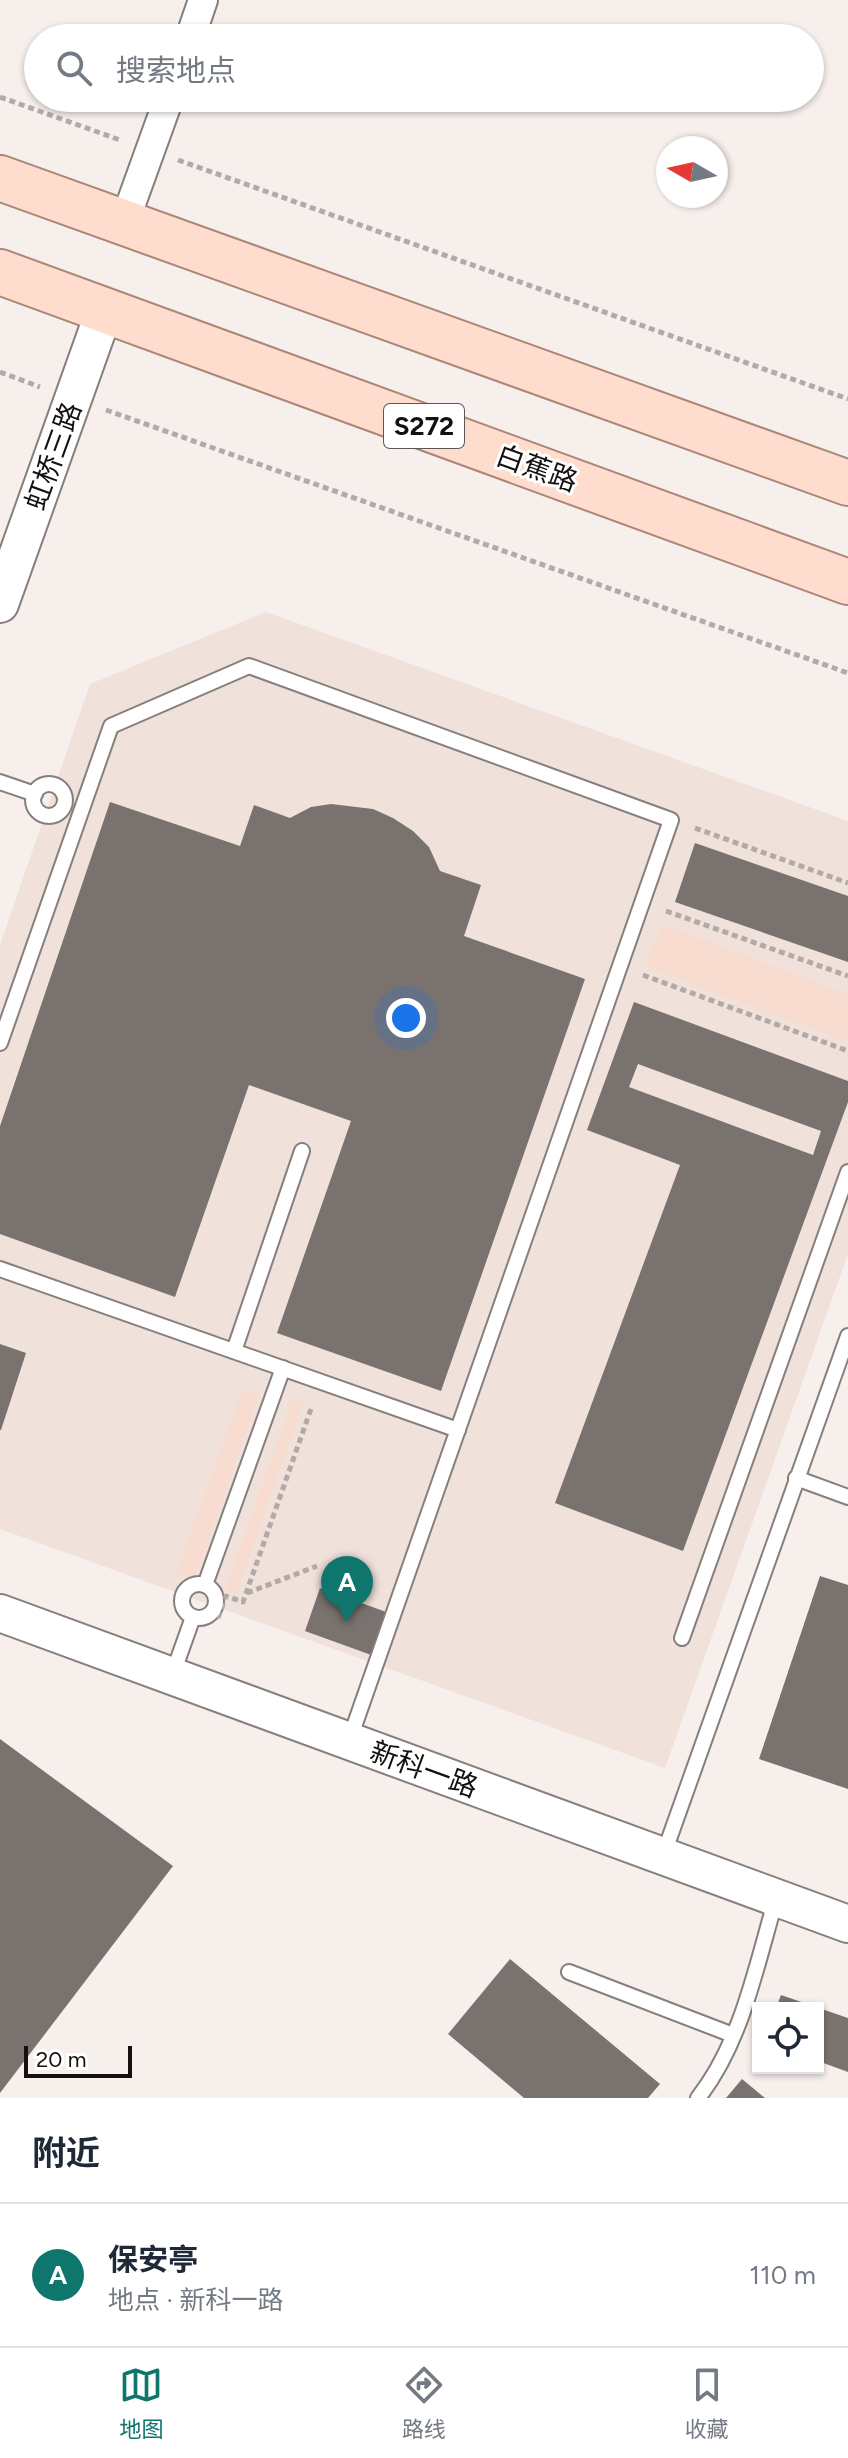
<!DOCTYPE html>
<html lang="zh">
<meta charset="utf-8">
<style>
:root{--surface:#fff;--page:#f2f2f3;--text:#1f2937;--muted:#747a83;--line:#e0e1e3;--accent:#0f766e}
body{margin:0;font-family:Figtree,"Noto Sans SC",sans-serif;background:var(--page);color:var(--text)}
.controls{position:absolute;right:24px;bottom:24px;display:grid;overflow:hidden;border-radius:0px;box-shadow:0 2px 6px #0004}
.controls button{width:72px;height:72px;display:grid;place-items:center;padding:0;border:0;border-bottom:2px solid var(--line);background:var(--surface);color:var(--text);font:40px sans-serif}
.compass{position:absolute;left:656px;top:136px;width:72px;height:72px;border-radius:50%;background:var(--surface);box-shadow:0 2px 6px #0004;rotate:279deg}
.scale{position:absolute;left:24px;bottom:20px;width:108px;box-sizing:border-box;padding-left:8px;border:4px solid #13100f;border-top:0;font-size:22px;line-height:28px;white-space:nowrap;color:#13100f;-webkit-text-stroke:6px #fff;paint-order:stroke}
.you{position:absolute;left:406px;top:1018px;width:28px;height:28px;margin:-20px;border:6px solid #fff;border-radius:50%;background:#1a73e8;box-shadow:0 0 0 12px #1a73e833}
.badge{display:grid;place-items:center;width:52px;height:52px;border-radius:50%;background:var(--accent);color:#fff;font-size:26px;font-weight:700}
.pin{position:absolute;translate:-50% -66px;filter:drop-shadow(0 2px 4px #0008)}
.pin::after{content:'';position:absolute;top:42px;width:28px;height:24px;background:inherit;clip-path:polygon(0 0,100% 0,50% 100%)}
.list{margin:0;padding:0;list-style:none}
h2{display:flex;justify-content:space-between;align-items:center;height:104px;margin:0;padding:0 32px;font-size:34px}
h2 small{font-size:26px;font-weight:400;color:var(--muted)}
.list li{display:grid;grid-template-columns:52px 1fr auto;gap:24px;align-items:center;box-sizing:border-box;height:144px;padding:0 32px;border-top:2px solid var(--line)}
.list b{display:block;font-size:30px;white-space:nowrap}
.list p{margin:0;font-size:26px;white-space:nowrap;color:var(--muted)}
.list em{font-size:26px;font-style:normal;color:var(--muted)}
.icon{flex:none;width:44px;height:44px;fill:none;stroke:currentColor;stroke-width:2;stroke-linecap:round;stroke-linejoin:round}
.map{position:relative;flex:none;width:848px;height:2098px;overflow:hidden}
.search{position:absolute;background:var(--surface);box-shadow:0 2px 6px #0004;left:24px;right:24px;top:24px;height:88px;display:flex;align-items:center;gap:20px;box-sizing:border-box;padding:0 28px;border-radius:44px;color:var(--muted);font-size:30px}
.sheet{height:248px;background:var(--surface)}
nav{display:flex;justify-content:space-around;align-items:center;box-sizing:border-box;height:112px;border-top:2px solid var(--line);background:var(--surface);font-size:22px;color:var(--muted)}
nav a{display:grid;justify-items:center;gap:4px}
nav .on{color:var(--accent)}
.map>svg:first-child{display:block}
.built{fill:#f0e1da}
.green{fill:#f9dcd0}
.building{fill:#79726f;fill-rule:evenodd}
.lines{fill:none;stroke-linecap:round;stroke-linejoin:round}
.service-casing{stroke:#867f7c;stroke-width:18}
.minor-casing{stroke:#867f7c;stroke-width:32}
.tertiary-casing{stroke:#867f7c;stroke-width:40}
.primary-casing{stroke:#ab8676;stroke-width:48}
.path{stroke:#b1aaa8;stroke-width:5;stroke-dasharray:6 4;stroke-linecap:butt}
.service{stroke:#fff;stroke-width:14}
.minor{stroke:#fff;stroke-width:28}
.tertiary{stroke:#fff;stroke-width:36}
.primary{stroke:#fedcce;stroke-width:44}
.labels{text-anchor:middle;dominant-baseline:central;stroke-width:6;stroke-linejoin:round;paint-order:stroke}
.shield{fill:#fff;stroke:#5a5857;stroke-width:2}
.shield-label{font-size:26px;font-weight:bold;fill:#13100f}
.street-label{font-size:28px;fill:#13100f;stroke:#fff}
</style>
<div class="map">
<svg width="848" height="2098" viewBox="0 0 848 2098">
<rect width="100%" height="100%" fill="#f7efec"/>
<polygon class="built" points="266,612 848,821 848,1254 665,1768 0,1529 0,945 90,684"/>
<g class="green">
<polygon points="662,924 848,994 848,1042 646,967"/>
<polygon points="243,1388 260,1394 194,1579 176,1573"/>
<polygon points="292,1401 303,1404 236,1594 225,1590"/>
</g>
<g class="building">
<polygon points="110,802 240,846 254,805 290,818 311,807 331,804 373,809 393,818 413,831 429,847 440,871 481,885 464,936 585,979 441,1391 277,1333 351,1121 249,1085 175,1297 0,1234 0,1126"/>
<polygon points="695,843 848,896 848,962 675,902"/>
<path d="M 634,1002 L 848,1081 L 848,1102 L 683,1551 L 555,1503 L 680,1165 L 587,1130 ZM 638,1064 L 821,1131 L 813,1155 L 629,1087 Z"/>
<polygon points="0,1344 26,1353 1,1430 0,1430"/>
<polygon points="820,1576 848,1585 848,1789 759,1759"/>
<polygon points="320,1588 389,1613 374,1656 305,1631"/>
<polygon points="0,1739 173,1866 0,2093"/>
<polygon points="510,1959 660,2084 648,2098 524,2098 448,2034"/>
<polygon points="781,1995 848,2018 848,2072 818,2061 818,2008 776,2008"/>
<polygon points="742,2079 765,2098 726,2098"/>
</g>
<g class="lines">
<g class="service-casing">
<g id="service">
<polyline points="0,782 35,794"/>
<circle cx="49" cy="800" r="16"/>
<polyline points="0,1043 111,726 249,666 671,820 349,1741"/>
<polyline points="0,1269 458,1430"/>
<polyline points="234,1351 302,1151"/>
<polyline points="796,1478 848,1497"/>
<circle cx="199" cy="1601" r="17"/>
<polyline points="205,1585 283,1368"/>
<polyline points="682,1638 848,1172"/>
<polyline points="172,1676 193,1617"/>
<polyline points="663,1856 848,1336"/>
<polyline points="569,1972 733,2035"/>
<path d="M 698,2098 C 742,2042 756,1966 776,1899"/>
</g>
</g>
<g class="minor-casing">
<g id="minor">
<polyline points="190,38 203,0"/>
<polyline points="124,223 169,98"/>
</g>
</g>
<g class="tertiary-casing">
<g id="tertiary">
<polyline points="0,604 105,309"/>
<polyline points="0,1613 848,1924"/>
</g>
</g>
<g class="primary-casing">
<g id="primary">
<polyline points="0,178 848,483"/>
<polyline points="0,272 848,582"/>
</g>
</g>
<g class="path">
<polyline points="0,97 120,140"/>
<polyline points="178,160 848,399"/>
<polyline points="0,372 40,387"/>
<polyline points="106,410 848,673"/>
<polyline points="695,828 848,883"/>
<polyline points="666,911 848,976"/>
<polyline points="643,975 848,1051"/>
<polyline points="247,1593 317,1566"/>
<polyline points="218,1618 226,1596 243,1602 312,1406"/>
</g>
<use href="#service" class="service"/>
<use href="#minor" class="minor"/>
<use href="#tertiary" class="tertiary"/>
<use href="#primary" class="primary"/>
</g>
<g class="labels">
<rect class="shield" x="384" y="404" width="80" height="44" rx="6"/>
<g class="shield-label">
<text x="424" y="426">S272</text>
</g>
<g class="street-label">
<text transform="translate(53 456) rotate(-70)">虹桥三路</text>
<text transform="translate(537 468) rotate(20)">白蕉路</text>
<text transform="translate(424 1769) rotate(20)">新科一路</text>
</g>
</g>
</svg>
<div class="controls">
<button><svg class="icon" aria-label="locate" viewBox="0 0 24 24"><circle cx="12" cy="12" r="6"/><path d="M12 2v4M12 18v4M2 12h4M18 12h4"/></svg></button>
</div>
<svg class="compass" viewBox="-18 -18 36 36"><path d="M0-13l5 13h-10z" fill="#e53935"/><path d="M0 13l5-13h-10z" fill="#747a83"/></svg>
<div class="scale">20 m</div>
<div class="you"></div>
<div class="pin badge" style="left:347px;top:1622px">A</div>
<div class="search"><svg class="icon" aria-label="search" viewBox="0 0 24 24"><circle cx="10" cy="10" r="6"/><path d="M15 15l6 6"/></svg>搜索地点</div>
</div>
<section class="sheet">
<h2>附近<small></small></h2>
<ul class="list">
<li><span class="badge">A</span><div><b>保安亭</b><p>地点 · 新科一路</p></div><em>110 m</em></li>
</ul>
</section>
<nav>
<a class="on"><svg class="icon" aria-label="map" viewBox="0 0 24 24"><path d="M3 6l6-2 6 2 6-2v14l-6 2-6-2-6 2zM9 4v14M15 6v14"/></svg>地图</a>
<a><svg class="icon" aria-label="directions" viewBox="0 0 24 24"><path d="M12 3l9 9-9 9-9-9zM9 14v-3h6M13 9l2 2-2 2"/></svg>路线</a>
<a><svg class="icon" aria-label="saved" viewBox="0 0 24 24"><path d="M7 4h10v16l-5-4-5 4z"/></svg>收藏</a>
</nav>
